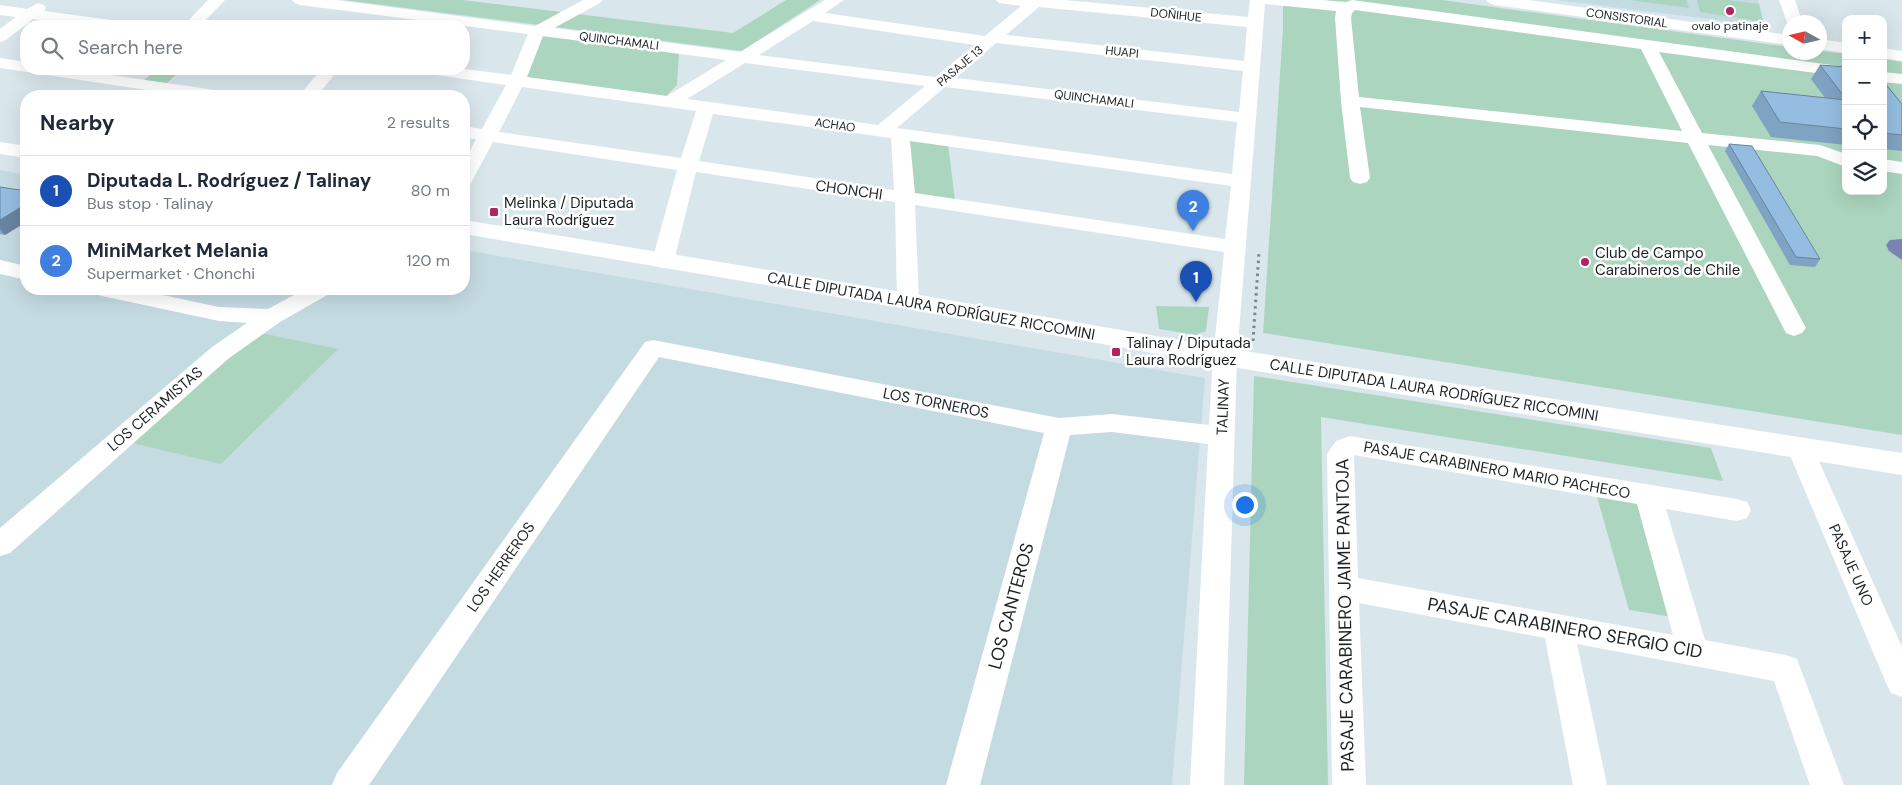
<!DOCTYPE html>
<meta charset="utf-8">
<style>
:root{--surface:#fff;--page:#f2f2f3;--text:#1f2937;--muted:#747a83;--line:#e0e1e3;--accent:#af2461}
body{margin:0;font-family:"DM Sans",sans-serif;background:var(--page);color:var(--text)}
.controls{position:absolute;right:15px;top:15px;display:grid;overflow:hidden;border-radius:10px;box-shadow:0 5px 20px #0002}
.controls button{width:45px;height:45px;display:grid;place-items:center;padding:0;border:0;border-bottom:1px solid var(--line);background:var(--surface);color:var(--text);font:25px sans-serif}
.compass{position:absolute;left:1782px;top:15px;width:45px;height:45px;border-radius:50%;background:var(--surface);box-shadow:0 5px 20px #0002;rotate:278deg}
.you{position:absolute;left:1244px;top:504px;width:18px;height:18px;margin:-12px;border:4px solid #fff;border-radius:50%;background:#1a73e8;box-shadow:0 0 0 8px #1a73e833}
.badge{display:grid;place-items:center;width:32px;height:32px;border-radius:50%;background:var(--accent);color:#fff;font-size:16px;font-weight:700}
.pin{position:absolute;translate:-50% -41px;filter:drop-shadow(0 1px 2px #0008)}
.pin::after{content:'';position:absolute;top:26px;width:18px;height:15px;background:inherit;clip-path:polygon(0 0,100% 0,50% 100%)}
.list{margin:0;padding:0;list-style:none}
h2{display:flex;justify-content:space-between;align-items:center;height:65px;margin:0;padding:0 20px;font-size:21px}
h2 small{font-size:16px;font-weight:400;color:var(--muted)}
.list li{display:grid;grid-template-columns:32px 1fr auto;gap:15px;align-items:center;box-sizing:border-box;height:70px;padding:0 20px;border-top:1px solid var(--line)}
.list b{display:block;font-size:19px;white-space:nowrap}
.list p{margin:0;font-size:16px;white-space:nowrap;color:var(--muted)}
.list em{font-size:16px;font-style:normal;color:var(--muted)}
.icon{flex:none;width:28px;height:28px;fill:none;stroke:currentColor;stroke-width:2;stroke-linecap:round;stroke-linejoin:round}
.map{position:relative;flex:none;width:1902px;height:785px;overflow:hidden}
.search{position:absolute;background:var(--surface);box-shadow:0 5px 20px #0002;left:20px;top:20px;width:450px;height:55px;display:flex;align-items:center;gap:12px;box-sizing:border-box;padding:0 18px;border-radius:20px;color:var(--muted);font-size:19px}
.panel{position:absolute;background:var(--surface);box-shadow:0 5px 20px #0002;left:20px;top:90px;width:450px;height:205px;border-radius:20px}
.map>svg:first-child{display:block}
.built{fill:#c5dbe2}
.green{fill:#abd5be}
.water{fill:#7a84b0}
.lines{fill:none;stroke-linecap:round;stroke-linejoin:round}
.path{stroke:#7c878a;stroke-width:3;stroke-dasharray:2.5 4;stroke-linecap:butt}
.minor{fill:#fff;fill-rule:evenodd}
.major{fill:#fff;fill-rule:evenodd}
.wall{fill:#7fa3c2}
.shaded-wall{fill:#68849e}
.building{fill:#94bde1;stroke:#68849e}
.poi-dot{fill:#af2461;stroke:#fff;stroke-width:2}
.labels{text-anchor:middle;dominant-baseline:central;stroke-width:5;stroke-linejoin:round;paint-order:stroke}
.far-street-label{font-size:12px;fill:#1c2223;stroke:#fff}
.far-poi-label{font-size:12px;fill:#1c2223;stroke:#fff}
.street-label{font-size:15px;fill:#1c2223;stroke:#fff}
.poi-label{font-size:15px;fill:#1c2223;stroke:#fff;text-anchor:start}
.near-street-label{font-size:18px;fill:#1c2223;stroke:#fff}
</style>
<div class="map">
<svg width="1902" height="785" viewBox="0 0 1902 785">
<rect width="100%" height="100%" fill="#d9e7ec"/>
<g class="built">
<polygon points="1556,0 1758,0 1765,26"/>
<polygon points="0,170 26,175 26,289 464,289 464,250 1205,378 1172,785 0,785"/>
</g>
<g class="green">
<polygon points="343,0 462,0 733,33 786,0 820,0 742,51"/>
<polygon points="1283,0 1442,0 1789,47 1790,52 1820,52 1820,51 1846,54 1846,191 1883,191 1883,59 1902,62 1902,435 1263,333 1283,29"/>
<polygon points="1629,0 1686,0 1689,8"/>
<polygon points="1697,0 1727,0 1759,4 1763,22 1700,12"/>
<polygon points="542,36 679,52 677,85 666,96 524,78"/>
<polygon points="157,69 182,69 167,83 141,83"/>
<polygon points="905,138 948,144 955,200 911,195"/>
<polygon points="1156,306 1209,307 1206,331 1196,335 1159,329"/>
<polygon points="256,332 338,349 221,464 132,443"/>
<polygon points="1254,376 1711,448 1723,481 1321,417 1328,785 1244,785"/>
<polygon points="1596,493 1641,500 1678,618 1629,610"/>
</g>
<polygon class="water" points="1902,239 1902,260 1889,251 1886,245 1890,240"/>
<g class="lines">
<polyline class="path" points="1253,341 1259,252"/>
<g class="minor">
<polygon points="208,0 225,0 200,26 183,26"/>
<path d="M 292,0 L 336,0 L 535,26 L 583,0 L 603,0 L 600,3 L 554,28 L 740,52 L 825,0 L 844,0 L 825,13 L 985,36 L 1021,6 L 999,3 L 996,0 L 1065,0 L 1248,17 L 1250,0 L 1322,0 L 1346,2 L 1352,0 L 1846,67 L 1846,77 L 1659,52 L 1702,133 L 1820,145 L 1846,154 L 1846,167 L 1817,156 L 1708,145 L 1806,328 L 1802,333 L 1794,336 L 1786,333 L 1688,143 L 1360,107 L 1370,178 L 1367,182 L 1360,184 L 1353,182 L 1350,178 L 1341,101 L 1335,18 L 1336,11 L 1265,4 L 1237,357 L 1224,785 L 1190,785 L 1208,444 L 1112,432 L 1070,435 L 980,785 L 946,785 L 1044,433 L 659,357 L 369,785 L 332,785 L 337,773 L 645,342 L 653,340 L 1059,418 L 1112,414 L 1209,425 L 1213,357 L 1224,252 L 915,205 L 919,301 L 916,306 L 908,308 L 900,306 L 897,301 L 895,202 L 696,172 L 674,261 L 671,266 L 663,268 L 655,266 L 652,261 L 677,170 L 493,142 L 471,183 L 464,185 L 464,162 L 476,139 L 464,138 L 464,126 L 482,129 L 506,85 L 429,74 L 423,73 L 420,69 L 464,69 L 511,75 L 528,34 L 300,5 L 295,3 ZM 1039,7 L 1247,27 L 1244,61 L 1006,35 ZM 1355,10 L 1641,49 L 1682,131 L 1359,97 L 1351,18 L 1352,13 ZM 813,21 L 975,45 L 935,77 L 759,55 ZM 543,36 L 726,60 L 667,96 L 527,77 ZM 996,43 L 1243,71 L 1239,112 L 956,78 ZM 745,63 L 925,86 L 878,125 L 687,99 ZM 522,87 L 696,111 L 681,158 L 499,132 ZM 945,87 L 1237,122 L 1232,174 L 897,128 ZM 713,114 L 891,138 L 894,190 L 699,161 ZM 910,141 L 1231,186 L 1225,239 L 915,193 Z"/>
<polygon points="1486,0 1528,0 1790,35 1790,45 1494,5 1489,3"/>
<polygon points="1779,0 1795,0 1802,22 1790,22 1788,25"/>
<polygon points="38,3 44,5 46,8 44,11 119,21 125,23 127,26 85,26 33,19 6,40 0,42 0,29 16,17 0,15 0,5 27,9"/>
<polygon points="1820,39 1846,43 1846,53 1820,49"/>
<polygon points="1883,48 1902,51 1902,61 1883,58"/>
<polygon points="0,58 26,62 26,69 69,69 222,91 228,92 231,96 187,96 0,68"/>
<polygon points="321,69 339,69 317,96 299,96"/>
<polygon points="1883,72 1902,74 1902,84 1883,82"/>
<polygon points="1883,159 1902,162 1902,174 1883,171"/>
<polygon points="0,260 26,266 26,280 0,274"/>
<polygon points="91,289 134,289 219,307 268,309 305,289 332,289 329,294 280,322 228,359 10,553 0,556 0,528 212,347 247,323 219,321 102,296 94,294"/>
<path d="M 1350,436 L 1737,499 L 1747,502 L 1751,510 L 1747,518 L 1737,521 L 1666,509 L 1705,640 L 1786,655 L 1797,659 L 1844,785 L 1810,785 L 1774,681 L 1577,644 L 1607,785 L 1573,785 L 1545,638 L 1359,603 L 1366,785 L 1332,785 L 1327,454 L 1336,441 ZM 1354,455 L 1637,504 L 1673,635 L 1358,578 Z"/>
<polygon points="1800,438 1809,441 1813,448 1902,647 1902,697 1891,693 1886,683 1787,448 1791,441"/>
</g>
<g class="major">
<polygon points="0,142 26,146 26,158 0,154"/>
<polygon points="464,220 908,293 1225,348 1902,453 1902,475 1225,366 908,309 464,234"/>
</g>
</g>
<g class="wall">
<polygon points="1820,65 1846,67 1846,145 1771,137 1752,106 1761,91 1825,98 1811,79"/>
<polygon points="1883,81 1902,104 1902,151 1883,149"/>
<polygon points="1729,144 1820,259 1815,267 1790,265 1725,151"/>
<polygon points="0,187 26,191 26,222 5,235 0,234"/>
</g>
<polygon class="shaded-wall" points="26,204 26,222 5,235 0,229 0,220"/>
<g class="building">
<polygon points="1820,65 1846,67 1846,99"/>
<polygon points="1883,81 1902,104 1902,135 1883,133"/>
<polygon points="1761,91 1846,100 1846,129 1780,122"/>
<polygon points="1729,144 1752,146 1820,259 1796,257"/>
<polygon points="0,187 26,191 26,204 0,220"/>
</g>
<g class="poi-dot">
<circle cx="1730" cy="11" r="5"/>
<rect x="489" y="207" width="10" height="10" rx="2.5"/>
<circle cx="1585" cy="262" r="5"/>
<rect x="1111" y="347" width="10" height="10" rx="2.5"/>
</g>
<g class="labels">
<g class="far-street-label">
<text transform="translate(1176 15) rotate(6)">DOÑIHUE</text>
<text transform="translate(1627 18) rotate(8)">CONSISTORIAL</text>
<text transform="translate(619 41) rotate(7)">QUINCHAMALI</text>
<text transform="translate(1122 52) rotate(6)">HUAPI</text>
<text transform="translate(960 66) rotate(-40)">PASAJE 13</text>
<text transform="translate(1094 99) rotate(7)">QUINCHAMALI</text>
<text transform="translate(835 125) rotate(8)">ACHAO</text>
</g>
<g class="far-poi-label">
<text x="1730" y="26">ovalo patinaje</text>
</g>
<g class="street-label">
<text transform="translate(849 190) rotate(8)">CHONCHI</text>
<text transform="translate(931 306) rotate(10)">CALLE DIPUTADA LAURA RODRÍGUEZ RICCOMINI</text>
<text transform="translate(1434 390) rotate(9)">CALLE DIPUTADA LAURA RODRÍGUEZ RICCOMINI</text>
<text transform="translate(936 403) rotate(11)">LOS TORNEROS</text>
<text transform="translate(1223 407) rotate(-88)">TALINAY</text>
<text transform="translate(155 409) rotate(-41)">LOS CERAMISTAS</text>
<text transform="translate(1497 470) rotate(10)">PASAJE CARABINERO MARIO PACHECO</text>
<text transform="translate(1851 565) rotate(66)">PASAJE UNO</text>
<text transform="translate(501 567) rotate(-55)">LOS HERREROS</text>
</g>
<g class="poi-label">
<text x="504" y="203">Melinka / Diputada<tspan x="504" dy="17">Laura Rodríguez</tspan></text>
<text x="1595" y="253">Club de Campo<tspan x="1595" dy="17">Carabineros de Chile</tspan></text>
<text x="1126" y="343">Talinay / Diputada<tspan x="1126" dy="17">Laura Rodríguez</tspan></text>
</g>
<g class="near-street-label">
<text transform="translate(1011 606) rotate(-75)">LOS CANTEROS</text>
<text transform="translate(1345 615) rotate(-91)">PASAJE CARABINERO JAIME PANTOJA</text>
<text transform="translate(1565 628) rotate(10)">PASAJE CARABINERO SERGIO CID</text>
</g>
</g>
</svg>
<div class="controls">
<button>+</button>
<button>−</button>
<button><svg class="icon" aria-label="locate" viewBox="0 0 24 24"><circle cx="12" cy="12" r="6"/><path d="M12 2v4M12 18v4M2 12h4M18 12h4"/></svg></button>
<button><svg class="icon" aria-label="layers" viewBox="0 0 24 24"><path d="M12 4l9 5-9 5-9-5zM3 14l9 5 9-5"/></svg></button>
</div>
<svg class="compass" viewBox="-18 -18 36 36"><path d="M0-13l5 13h-10z" fill="#e53935"/><path d="M0 13l5-13h-10z" fill="#747a83"/></svg>
<div class="you"></div>
<div class="pin badge" style="left:1196px;top:302px;background:#1a4fb4">1</div>
<div class="pin badge" style="left:1193px;top:231px;background:#3f7fe0">2</div>
<div class="search"><svg class="icon" aria-label="search" viewBox="0 0 24 24"><circle cx="10" cy="10" r="6"/><path d="M15 15l6 6"/></svg>Search here</div>
<section class="panel">
<h2>Nearby<small>2 results</small></h2>
<ul class="list">
<li><span class="badge" style="background:#1a4fb4">1</span><div><b>Diputada L. Rodríguez / Talinay</b><p>Bus stop · Talinay</p></div><em>80 m</em></li>
<li><span class="badge" style="background:#3f7fe0">2</span><div><b>MiniMarket Melania</b><p>Supermarket · Chonchi</p></div><em>120 m</em></li>
</ul>
</section>
</div>
